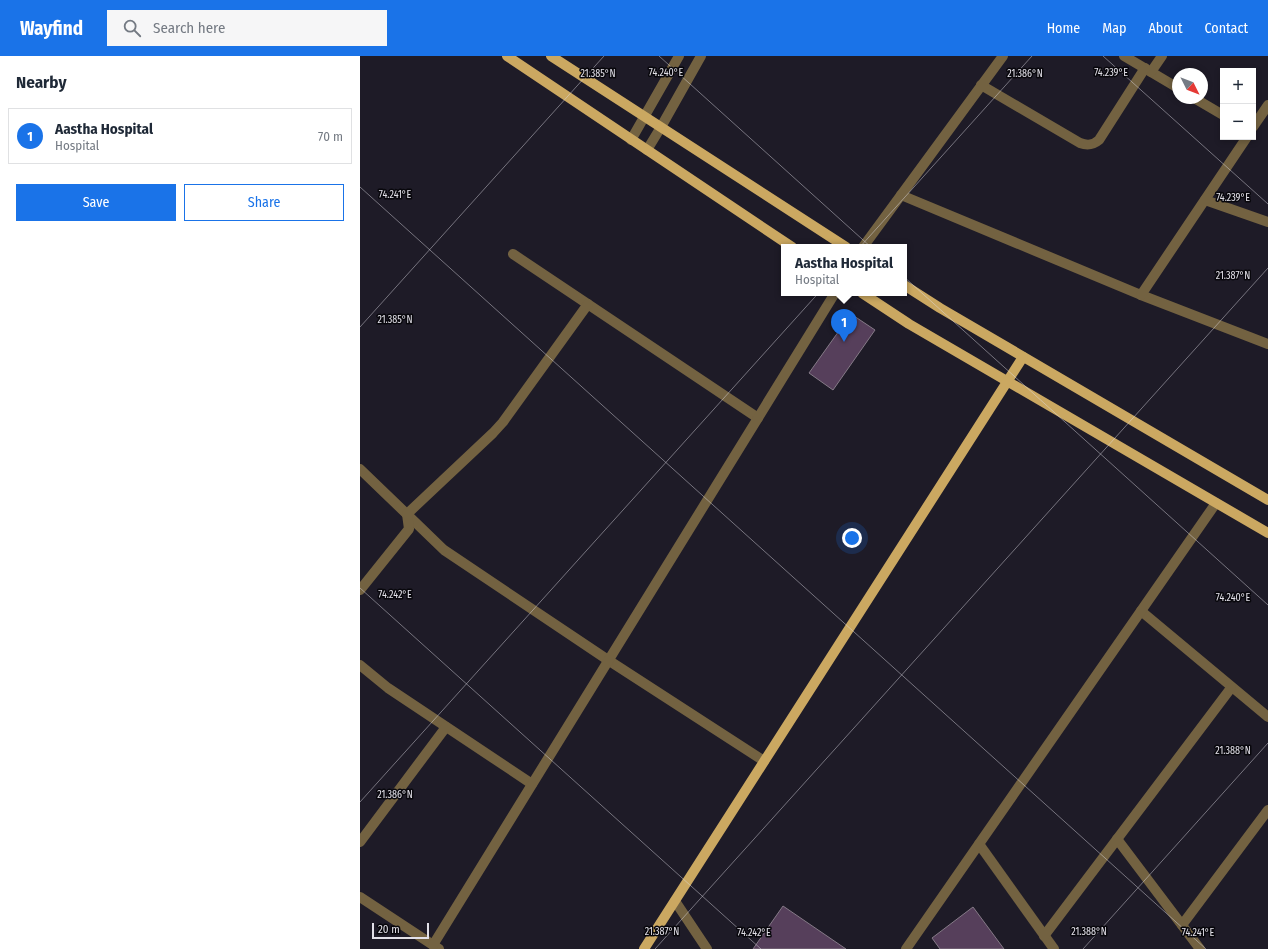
<!DOCTYPE html>
<meta charset="utf-8">
<style>
:root{--surface:#fff;--page:#f6f6f7;--text:#1f2937;--muted:#747a83;--line:#e0e1e3;--accent:#1a73e8}
body{margin:0;font-family:"Fira Sans Condensed",sans-serif;background:var(--page);color:var(--text)}
.controls{position:absolute;right:12px;top:12px;display:grid;overflow:hidden;border-radius:0px;box-shadow:0 2px 6px #0003}
.controls button{width:36px;height:36px;display:grid;place-items:center;padding:0;border:0;border-bottom:1px solid var(--line);background:var(--surface);color:var(--text);font:20px sans-serif}
.compass{position:absolute;left:812px;top:12px;width:36px;height:36px;border-radius:50%;background:var(--surface);box-shadow:0 2px 6px #0003;rotate:132deg}
.scale{position:absolute;left:12px;bottom:10px;width:57px;box-sizing:border-box;padding-left:4px;border:2px solid #e2e0e8;border-top:0;font-size:11px;line-height:14px;white-space:nowrap;color:#e2e0e8;-webkit-text-stroke:3px #08070c;paint-order:stroke}
.you{position:absolute;left:492px;top:482px;width:14px;height:14px;margin:-10px;border:3px solid #fff;border-radius:50%;background:#1a73e8;box-shadow:0 0 0 6px #1a73e833}
.badge{display:grid;place-items:center;width:26px;height:26px;border-radius:50%;background:var(--accent);color:#fff;font-size:13px;font-weight:700}
.pin{position:absolute;translate:-50% -33px;filter:drop-shadow(0 1px 2px #0008)}
.pin::after{content:'';position:absolute;top:21px;width:14px;height:12px;background:inherit;clip-path:polygon(0 0,100% 0,50% 100%)}
.popup{position:absolute;left:421px;top:188px;width:126px;height:52px;box-sizing:border-box;display:grid;place-content:center;border-radius:0px;background:var(--surface);filter:drop-shadow(0 1px 3px #0005);font-size:13px;white-space:nowrap;color:var(--muted)}
.popup b{font-size:15px;color:var(--text)}
.popup::after{content:'';position:absolute;left:50%;top:100%;margin-left:-8px;border:8px solid transparent;border-top-color:var(--surface)}
.list{margin:0;padding:0;list-style:none}
h2{display:flex;justify-content:space-between;align-items:center;height:52px;margin:0;padding:0 16px;font-size:17px}
h2 small{font-size:13px;font-weight:400;color:var(--muted)}
.list li{display:grid;grid-template-columns:26px 1fr auto;gap:12px;align-items:center;box-sizing:border-box;height:56px;margin:0 8px 8px;padding:0 8px;border:1px solid var(--line);border-radius:0px}
.list b{display:block;font-size:15px;white-space:nowrap}
.list p{margin:0;font-size:13px;white-space:nowrap;color:var(--muted)}
.list em{font-size:13px;font-style:normal;color:var(--muted)}
.actions{display:flex;gap:8px;padding:12px 16px}
.actions a{flex:1;padding:9px 0;border:1px solid var(--accent);border-radius:0px;text-align:center;font-size:14px;color:var(--accent)}
.actions .main{background:var(--accent);color:#fff}
.icon{flex:none;width:22px;height:22px;fill:none;stroke:currentColor;stroke-width:2;stroke-linecap:round;stroke-linejoin:round}
.map{position:relative;flex:none;width:908px;height:893px;overflow:hidden}
header{display:flex;align-items:center;gap:24px;box-sizing:border-box;height:56px;padding:0 20px;background:var(--accent);color:#fff}
header strong{font-size:19px}
nav{display:flex;gap:22px;margin-inline-start:auto;font-size:14px}
.search{width:280px;height:36px;background:var(--page);display:flex;align-items:center;gap:10px;box-sizing:border-box;padding:0 14px;border-radius:0px;color:var(--muted);font-size:15px}
main{display:flex}
aside{flex:1;background:var(--surface)}
.map>svg:first-child{display:block}
.building{fill:#563f5b;stroke:#857a87}
.lines{fill:none;stroke-linecap:round;stroke-linejoin:round}
.minor{stroke:#736241;stroke-width:10}
.major{stroke:#cba861;stroke-width:10}
.ticks{fill:none;stroke:#e2e0e8;stroke-width:1;stroke-opacity:0.45}
.ticks-label{font-size:10px;text-anchor:middle;fill:#e2e0e8;stroke:#08070c;stroke-width:3;stroke-linejoin:round;paint-order:stroke}
</style>
<header>
<strong>Wayfind</strong>
<div class="search"><svg class="icon" aria-label="search" viewBox="0 0 24 24"><circle cx="10" cy="10" r="6"/><path d="M15 15l6 6"/></svg>Search here</div>
<nav><a>Home</a><a>Map</a><a>About</a><a>Contact</a></nav>
</header>
<main>
<aside>
<h2>Nearby<small></small></h2>
<ul class="list">
<li><span class="badge">1</span><div><b>Aastha Hospital</b><p>Hospital</p></div><em>70 m</em></li>
</ul>
<div class="actions"><a class="main">Save</a><a>Share</a></div>
</aside>
<div class="map">
<svg width="908" height="893" viewBox="0 0 908 893">
<rect width="100%" height="100%" fill="#1e1b27"/>
<g class="building">
<polygon points="491,258 515,274 473,334 449,317"/>
<polygon points="423,850 486,893 393,893"/>
<polygon points="613,851 644,893 580,893 572,882"/>
</g>
<g class="lines">
<g class="minor">
<polyline points="764,0 818,32"/>
<polyline points="791,16 802,0"/>
<path d="M 621,29 L 720,87 C 728,90 733,89 739,84 L 785,12"/>
<polyline points="834,42 863,59"/>
<polyline points="893,71 908,49"/>
<polyline points="271,84 319,0"/>
<polyline points="287,94 301,71 341,0"/>
<polyline points="541,139 781,239 908,288"/>
<polyline points="845,144 908,166"/>
<polyline points="503,191 643,0"/>
<polyline points="153,198 398,362"/>
<polyline points="781,239 887,81"/>
<polyline points="0,413 84,494 248,604 404,705"/>
<polyline points="0,534 49,473 47,458 133,377 143,366 228,248"/>
<polyline points="781,555 908,661"/>
<polyline points="0,609 28,632 172,728"/>
<polyline points="757,783 840,893"/>
<polyline points="0,786 86,671"/>
<polyline points="619,788 694,893"/>
<polyline points="0,841 79,893"/>
<polyline points="315,845 347,893"/>
<polyline points="822,869 908,754"/>
<polyline points="684,880 871,632"/>
<polyline points="73,889 475,237"/>
<polyline points="546,893 856,447"/>
</g>
<g class="major">
<polyline points="147,0 432,191"/>
<polyline points="191,0 486,191"/>
<polyline points="544,229 580,252 908,444"/>
<polyline points="502,237 549,268 908,477"/>
<polyline points="284,893 663,301"/>
</g>
</g>
<path class="ticks" d="M 299,0 L 908,549M 743,0 L 908,148M 0,131 L 846,893M 0,271 L 244,0M 0,532 L 401,893M 0,746 L 672,0M 295,893 L 908,212M 723,893 L 908,687"/>
<g class="ticks-label">
<text x="306" y="20">74.240°E</text>
<text x="751" y="20">74.239°E</text>
<text x="238" y="21">21.385°N</text>
<text x="665" y="21">21.386°N</text>
<text x="35" y="142">74.241°E</text>
<text x="873" y="145">74.239°E</text>
<text x="873" y="223">21.387°N</text>
<text x="35" y="267">21.385°N</text>
<text x="35" y="542">74.242°E</text>
<text x="873" y="545">74.240°E</text>
<text x="873" y="698">21.388°N</text>
<text x="35" y="742">21.386°N</text>
<text x="302" y="879">21.387°N</text>
<text x="729" y="879">21.388°N</text>
<text x="394" y="880">74.242°E</text>
<text x="838" y="880">74.241°E</text>
</g>
</svg>
<div class="controls">
<button>+</button>
<button>−</button>
</div>
<svg class="compass" viewBox="-18 -18 36 36"><path d="M0-13l5 13h-10z" fill="#e53935"/><path d="M0 13l5-13h-10z" fill="#747a83"/></svg>
<div class="scale">20 m</div>
<div class="you"></div>
<div class="pin badge" style="left:484px;top:286px">1</div>
<div class="popup"><b>Aastha Hospital</b>Hospital</div>
</div>
</main>
